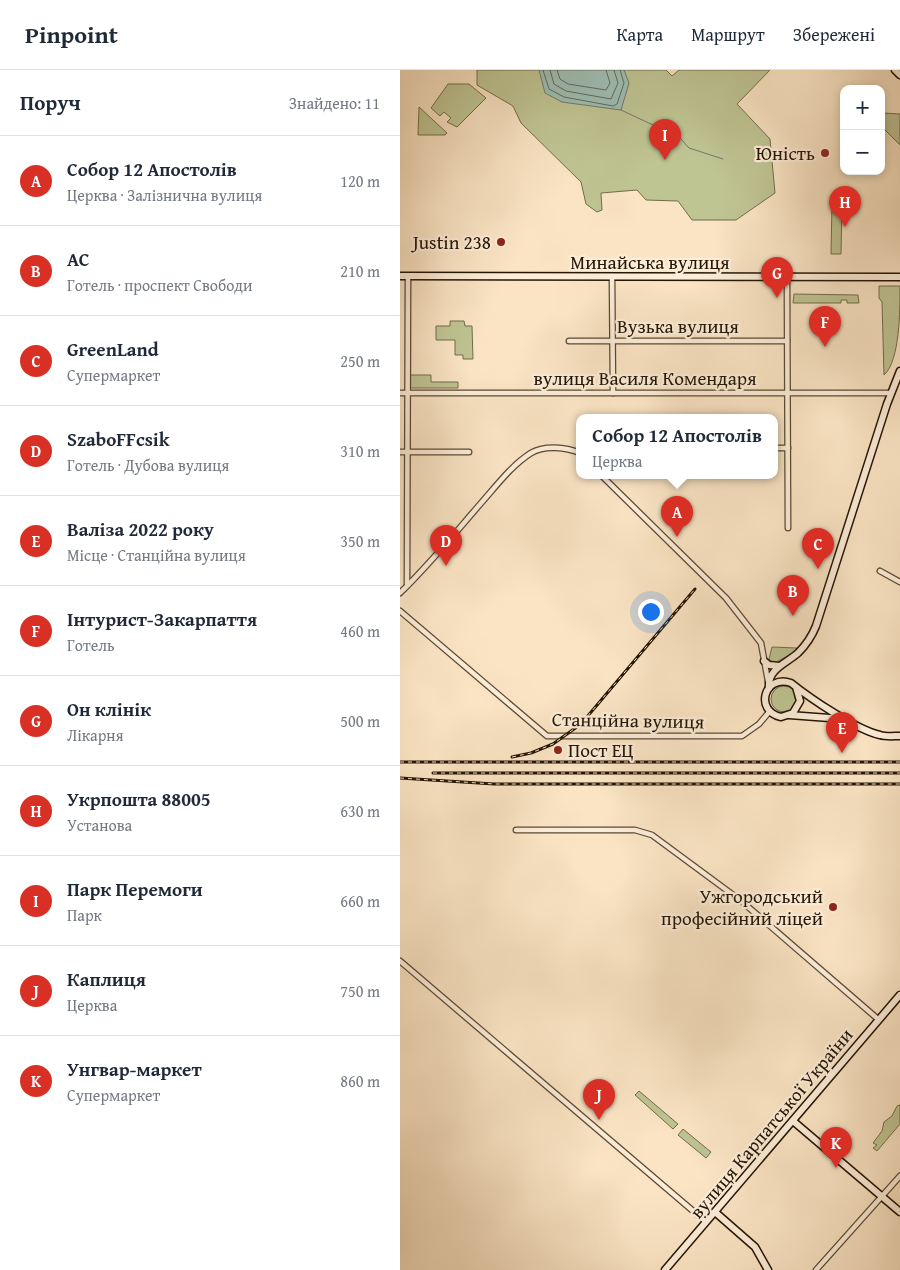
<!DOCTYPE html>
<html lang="uk">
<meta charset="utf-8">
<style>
:root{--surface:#fff;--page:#f6f6f7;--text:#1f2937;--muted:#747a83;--line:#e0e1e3;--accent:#d93025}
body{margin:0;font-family:"Gentium Book Plus",serif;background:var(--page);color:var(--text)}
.controls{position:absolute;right:15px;top:15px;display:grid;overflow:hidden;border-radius:10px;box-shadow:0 2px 8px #0003}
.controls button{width:45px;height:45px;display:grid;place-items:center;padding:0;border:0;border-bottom:1px solid var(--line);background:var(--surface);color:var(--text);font:25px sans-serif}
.you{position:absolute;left:250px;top:541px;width:18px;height:18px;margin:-12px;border:4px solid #fff;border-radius:50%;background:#1a73e8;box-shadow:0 0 0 8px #1a73e833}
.badge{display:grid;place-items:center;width:32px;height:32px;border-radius:50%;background:var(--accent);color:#fff;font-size:16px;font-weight:700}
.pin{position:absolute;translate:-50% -41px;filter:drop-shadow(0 1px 2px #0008)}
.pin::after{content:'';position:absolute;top:26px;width:18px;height:15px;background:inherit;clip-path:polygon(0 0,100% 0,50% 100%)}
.popup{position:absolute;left:176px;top:344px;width:202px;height:65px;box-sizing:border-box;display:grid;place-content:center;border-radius:10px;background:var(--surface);filter:drop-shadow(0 1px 4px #0005);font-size:16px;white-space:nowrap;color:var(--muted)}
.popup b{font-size:19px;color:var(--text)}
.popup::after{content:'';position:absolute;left:50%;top:100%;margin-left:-10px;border:10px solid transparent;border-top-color:var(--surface)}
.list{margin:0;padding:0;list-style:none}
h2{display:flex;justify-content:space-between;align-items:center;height:65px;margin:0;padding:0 20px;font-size:21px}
h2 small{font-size:16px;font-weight:400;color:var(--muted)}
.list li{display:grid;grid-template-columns:32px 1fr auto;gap:15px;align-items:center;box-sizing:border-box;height:90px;padding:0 20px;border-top:1px solid var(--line)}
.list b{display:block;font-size:19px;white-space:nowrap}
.list p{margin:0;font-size:16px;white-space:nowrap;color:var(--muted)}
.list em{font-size:16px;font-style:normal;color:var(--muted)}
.map{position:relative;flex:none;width:500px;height:1200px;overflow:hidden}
header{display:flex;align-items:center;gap:30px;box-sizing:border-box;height:70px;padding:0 25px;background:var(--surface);border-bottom:1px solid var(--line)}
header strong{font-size:24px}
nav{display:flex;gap:28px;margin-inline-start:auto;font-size:18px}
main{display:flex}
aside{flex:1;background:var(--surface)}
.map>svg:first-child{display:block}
.green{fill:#bfc493;stroke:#726c4a}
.water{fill:#9ebeb4;stroke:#6e7a6d}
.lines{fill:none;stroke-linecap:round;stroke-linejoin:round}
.shore{stroke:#626a5b;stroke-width:1}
.stream{stroke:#6e7a6d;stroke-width:1}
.street-casing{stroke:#5a4932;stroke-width:7}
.secondary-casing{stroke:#251502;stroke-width:9}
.street{stroke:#fcedd9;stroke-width:4.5}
.secondary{stroke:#fcedd9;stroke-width:6}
.rail-casing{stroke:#251502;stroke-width:3}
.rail{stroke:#fcedd9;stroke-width:1;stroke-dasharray:4;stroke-linecap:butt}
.poi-dot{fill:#8f2418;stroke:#fcedd9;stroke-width:2}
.labels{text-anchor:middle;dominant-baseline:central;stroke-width:4.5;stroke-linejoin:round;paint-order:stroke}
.poi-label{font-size:19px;fill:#251502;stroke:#fcedd9;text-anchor:end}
.street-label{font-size:19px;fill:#251502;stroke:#fcedd9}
</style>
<header>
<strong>Pinpoint</strong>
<nav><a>Карта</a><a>Маршрут</a><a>Збережені</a></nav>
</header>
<main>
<aside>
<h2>Поруч<small>Знайдено: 11</small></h2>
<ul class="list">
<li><span class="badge">A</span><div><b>Собор 12 Апостолів</b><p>Церква · Залізнична вулиця</p></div><em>120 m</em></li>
<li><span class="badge">B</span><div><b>AC</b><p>Готель · проспект Свободи</p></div><em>210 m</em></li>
<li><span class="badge">C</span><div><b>GreenLand</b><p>Супермаркет</p></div><em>250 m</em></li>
<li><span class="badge">D</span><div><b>SzaboFFcsik</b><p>Готель · Дубова вулиця</p></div><em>310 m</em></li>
<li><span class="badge">E</span><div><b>Валіза 2022 року</b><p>Місце · Станційна вулиця</p></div><em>350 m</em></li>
<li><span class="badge">F</span><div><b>Інтурист-Закарпаття</b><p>Готель</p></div><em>460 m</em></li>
<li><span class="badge">G</span><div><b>Он клінік</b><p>Лікарня</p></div><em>500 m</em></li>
<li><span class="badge">H</span><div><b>Укрпошта 88005</b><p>Установа</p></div><em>630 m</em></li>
<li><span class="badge">I</span><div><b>Парк Перемоги</b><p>Парк</p></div><em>660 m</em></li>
<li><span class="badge">J</span><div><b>Каплиця</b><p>Церква</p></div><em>750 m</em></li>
<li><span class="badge">K</span><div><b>Унгвар-маркет</b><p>Супермаркет</p></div><em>860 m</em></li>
</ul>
</aside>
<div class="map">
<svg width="500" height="1200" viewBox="0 0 500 1200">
<rect width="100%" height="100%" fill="#fae4c4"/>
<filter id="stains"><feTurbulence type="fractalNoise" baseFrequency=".004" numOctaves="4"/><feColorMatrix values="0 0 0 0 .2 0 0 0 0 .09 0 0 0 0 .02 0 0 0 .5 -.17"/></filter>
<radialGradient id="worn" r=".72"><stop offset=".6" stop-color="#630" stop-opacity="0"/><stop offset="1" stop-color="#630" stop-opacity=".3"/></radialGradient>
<g class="green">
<polygon points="77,0 266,0 272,6 279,0 370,0 337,34 370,69 375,123 336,150 292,150 278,131 246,130 237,120 201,123 202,140 197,142 186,134 181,112 121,53 113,36 77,15"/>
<polygon points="48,14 69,14 86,28 57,57 47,52 51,48 44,42 40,46 31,38"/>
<polygon points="19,37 47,63 45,65 18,65"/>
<polygon points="483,43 500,44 500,75 481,56 481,45"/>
<polygon points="432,133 442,133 441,184 431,184"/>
<path d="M 479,216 L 500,216 C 500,240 500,291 484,305 L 482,232 L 479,228 Z"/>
<polygon points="394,224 458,225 459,233 447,233 447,230 441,230 441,233 393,233"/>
<polygon points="50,251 64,251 65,256 72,256 73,289 63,289 63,285 55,285 55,270 36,270 36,256 50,256"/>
<polygon points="10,305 31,305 31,312 58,312 58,318 10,318"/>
<polygon points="372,577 396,578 397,578 390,585 374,593 369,589"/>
<circle cx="384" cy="629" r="13"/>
<polygon points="239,1021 278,1054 273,1059 235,1025"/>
<polygon points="500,1035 500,1054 477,1081 473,1078 477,1075 473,1073 482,1061 484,1052 492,1046 497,1036"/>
<polygon points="283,1059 311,1082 306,1088 278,1065"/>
</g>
<polygon class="water" points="139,0 224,0 229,13 221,40 162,32 145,23"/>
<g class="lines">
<g class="shore">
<polyline points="143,0 149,19 164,27 213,36 217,34 224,13 220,0"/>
<polyline points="150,0 154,14 166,21 211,29 218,13 214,0"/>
<polyline points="157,0 160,9 168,14 206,20 210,13 206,0"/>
</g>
<g class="stream">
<polyline points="221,40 253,55"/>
<polyline points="257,57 280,68 289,78 323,89"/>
</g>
<g class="street-casing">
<g id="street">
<polyline points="212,206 213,323"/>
<polyline points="387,207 388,458"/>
<polyline points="169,271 387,271"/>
<polyline points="0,323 490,323"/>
<polyline points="374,378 388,378"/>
<polyline points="0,382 69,382"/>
<polyline points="202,406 326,528 361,573 368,611"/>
<polyline points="480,501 500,512"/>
<polyline points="7,514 8,206"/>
<path d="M 0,523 C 29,495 55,463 82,432 C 97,415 112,395 131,383 C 144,375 166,377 180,383"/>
<polyline points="0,541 147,666 342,666 359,654 370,641"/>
<polyline points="116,760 235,760 252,765 340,830 479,950"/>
<polyline points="0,891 306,1152"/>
<polyline points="416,1200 500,1106"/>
</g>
</g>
<g class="secondary-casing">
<g id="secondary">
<polyline points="495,0 500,5"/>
<polyline points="0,206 500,207"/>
<polyline points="364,591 369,595 379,596"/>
<path d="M 396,617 L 400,631 L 393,643 L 381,647 C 354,641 364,604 391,613 C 411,629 457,660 480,665 C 486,667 494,666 500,666"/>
<path d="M 369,618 C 367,599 387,593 398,583 C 406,575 412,566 416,556 L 487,334 L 500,301"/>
<polyline points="389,645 443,649"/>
<polyline points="393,1051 500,1142"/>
<polyline points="315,1142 355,1177 368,1200"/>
<polyline points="265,1200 500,925"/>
</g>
</g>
<use href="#street" class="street"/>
<use href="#secondary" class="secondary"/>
<g class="rail-casing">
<g id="rail">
<polyline points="112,687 131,683 153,674 181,654 295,519"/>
<polyline points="0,692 500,692"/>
<polyline points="33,703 500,703"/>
<polyline points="0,708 94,714 500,714"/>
</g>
</g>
<use href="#rail" class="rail"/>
</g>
<g class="poi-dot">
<circle cx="425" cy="83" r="5"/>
<circle cx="101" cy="172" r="5"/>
<circle cx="158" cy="680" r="5"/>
<circle cx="433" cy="837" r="5"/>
</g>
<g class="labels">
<g class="poi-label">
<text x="415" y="83">Юність</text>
<text x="91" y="172">Justin 238</text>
<text x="168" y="680" text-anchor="start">Пост ЕЦ</text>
<text x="423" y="826">Ужгородський<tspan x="423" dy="22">професійний ліцей</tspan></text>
</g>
<g class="street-label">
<text x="250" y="192">Минайська вулиця</text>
<text x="278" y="256">Вузька вулиця</text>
<text x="245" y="308">вулиця Василя Комендаря</text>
<text transform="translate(228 650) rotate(1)">Станційна вулиця</text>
<text transform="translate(371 1053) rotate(-50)">вулиця Карпатської України</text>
</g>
</g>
<rect width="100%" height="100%" filter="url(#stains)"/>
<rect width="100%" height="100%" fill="url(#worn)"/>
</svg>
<div class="controls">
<button>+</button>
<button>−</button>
</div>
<div class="you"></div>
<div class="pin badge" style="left:277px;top:467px">A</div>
<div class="popup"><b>Собор 12 Апостолів</b>Церква</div>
<div class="pin badge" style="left:393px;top:546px">B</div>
<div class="pin badge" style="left:418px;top:499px">C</div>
<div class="pin badge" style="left:46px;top:496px">D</div>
<div class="pin badge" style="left:442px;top:683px">E</div>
<div class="pin badge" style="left:425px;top:277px">F</div>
<div class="pin badge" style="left:377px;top:228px">G</div>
<div class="pin badge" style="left:445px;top:157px">H</div>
<div class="pin badge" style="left:265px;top:90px">I</div>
<div class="pin badge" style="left:199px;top:1050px">J</div>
<div class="pin badge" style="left:436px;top:1098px">K</div>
</div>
</main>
